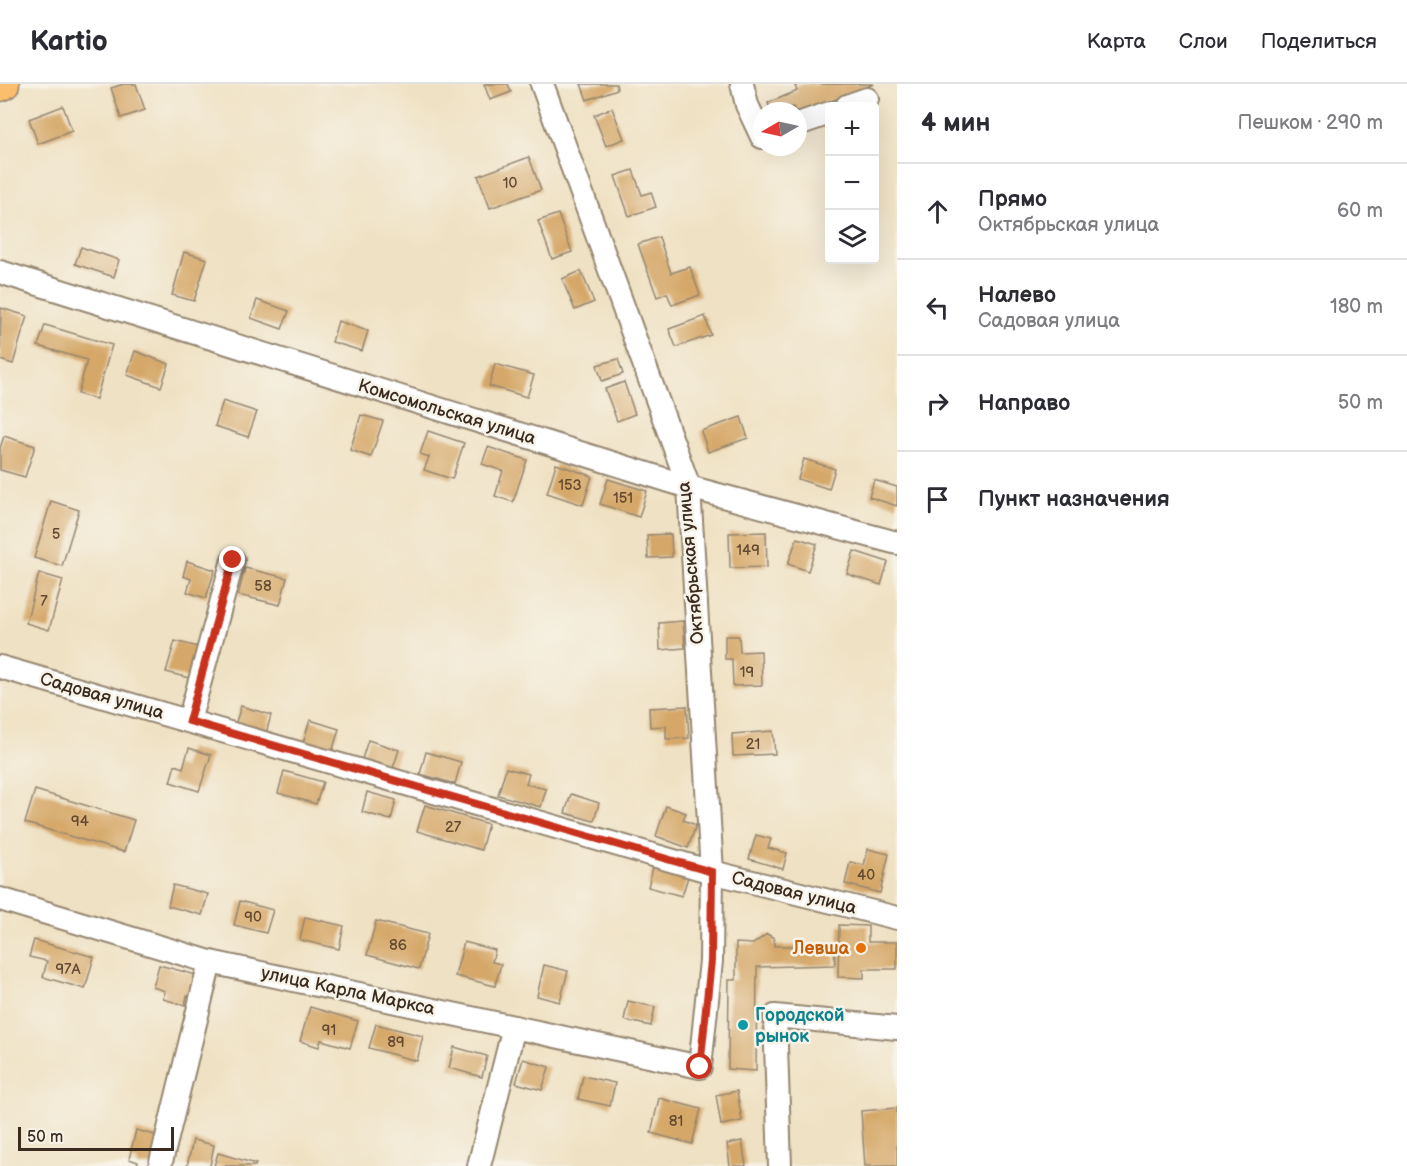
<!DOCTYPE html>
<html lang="ru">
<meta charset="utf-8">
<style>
:root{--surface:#fff;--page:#f7f7f7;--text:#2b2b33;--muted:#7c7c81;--line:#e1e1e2}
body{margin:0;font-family:"Balsamiq Sans",sans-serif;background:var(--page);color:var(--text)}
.controls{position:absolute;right:18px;top:18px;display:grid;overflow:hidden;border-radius:6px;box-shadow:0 6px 24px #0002}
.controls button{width:54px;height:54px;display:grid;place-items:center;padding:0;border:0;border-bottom:2px solid var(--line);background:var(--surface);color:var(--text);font:30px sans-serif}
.compass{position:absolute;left:753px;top:18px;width:54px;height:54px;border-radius:50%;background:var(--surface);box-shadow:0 6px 24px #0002;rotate:261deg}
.scale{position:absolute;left:18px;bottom:15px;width:156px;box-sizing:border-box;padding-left:6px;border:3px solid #3b2a1e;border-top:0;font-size:16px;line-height:21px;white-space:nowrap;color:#3b2a1e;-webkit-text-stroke:4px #f7f3e8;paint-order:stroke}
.stop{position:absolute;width:18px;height:18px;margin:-14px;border:4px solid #c8321e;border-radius:50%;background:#fff}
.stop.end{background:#c8321e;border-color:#fff;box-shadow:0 2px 6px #0008}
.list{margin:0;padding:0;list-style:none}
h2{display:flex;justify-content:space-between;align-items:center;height:78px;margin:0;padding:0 24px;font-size:26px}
h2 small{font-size:20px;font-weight:400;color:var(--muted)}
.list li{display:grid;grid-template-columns:39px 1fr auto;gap:18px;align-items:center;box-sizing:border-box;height:96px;padding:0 24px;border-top:2px solid var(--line)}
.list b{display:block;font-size:22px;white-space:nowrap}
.list p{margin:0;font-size:20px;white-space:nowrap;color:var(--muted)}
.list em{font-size:20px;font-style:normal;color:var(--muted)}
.icon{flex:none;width:33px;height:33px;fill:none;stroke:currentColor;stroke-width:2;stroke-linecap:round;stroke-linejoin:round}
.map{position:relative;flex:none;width:897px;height:1082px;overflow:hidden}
header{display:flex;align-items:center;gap:36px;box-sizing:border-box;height:84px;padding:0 30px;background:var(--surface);border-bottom:2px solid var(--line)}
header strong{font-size:28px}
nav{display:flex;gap:33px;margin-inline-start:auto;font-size:21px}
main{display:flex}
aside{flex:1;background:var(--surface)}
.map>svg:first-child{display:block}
.building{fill:#d5a768}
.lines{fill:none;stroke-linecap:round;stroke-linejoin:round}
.minor-casing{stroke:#958670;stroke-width:26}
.major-casing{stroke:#958670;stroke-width:33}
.minor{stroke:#fff;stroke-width:22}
.major{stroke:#fbbd6e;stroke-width:30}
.route{stroke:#c8321e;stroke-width:8}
.food-dot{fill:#e8710a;stroke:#f7f3e8;stroke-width:2}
.culture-dot{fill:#0f9aa8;stroke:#f7f3e8;stroke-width:2}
.labels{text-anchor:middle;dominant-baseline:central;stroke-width:5;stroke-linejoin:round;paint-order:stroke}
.number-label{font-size:15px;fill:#624930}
.street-label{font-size:18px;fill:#3b2a1e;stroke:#f7f3e8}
.food-label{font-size:18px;font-weight:bold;fill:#c56008;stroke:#f7f3e8;text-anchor:end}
.culture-label{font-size:18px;font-weight:bold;fill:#0d838f;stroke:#f7f3e8;text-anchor:start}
</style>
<header>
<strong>Kartio</strong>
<nav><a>Карта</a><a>Слои</a><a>Поделиться</a></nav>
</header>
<main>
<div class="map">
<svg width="897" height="1082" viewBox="0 0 897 1082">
<rect width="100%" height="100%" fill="#f7f3e8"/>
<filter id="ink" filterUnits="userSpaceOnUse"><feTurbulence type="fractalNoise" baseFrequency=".0167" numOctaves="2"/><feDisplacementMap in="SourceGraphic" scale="12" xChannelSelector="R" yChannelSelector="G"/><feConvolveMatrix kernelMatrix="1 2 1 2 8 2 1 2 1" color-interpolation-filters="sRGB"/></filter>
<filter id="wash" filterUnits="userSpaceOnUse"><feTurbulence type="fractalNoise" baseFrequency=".008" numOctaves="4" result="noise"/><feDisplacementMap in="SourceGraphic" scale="24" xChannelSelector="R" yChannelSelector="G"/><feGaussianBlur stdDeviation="1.35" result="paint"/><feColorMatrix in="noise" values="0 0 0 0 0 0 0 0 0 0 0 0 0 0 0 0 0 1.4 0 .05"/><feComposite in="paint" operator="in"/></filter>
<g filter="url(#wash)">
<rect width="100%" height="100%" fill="#efe1c3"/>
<g id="blocks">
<g class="building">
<polygon points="124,0 136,0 145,26 121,34 111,4"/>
<polygon points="484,0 508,0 511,8 490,16"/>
<polygon points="581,0 616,0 617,5 587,16"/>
<polygon points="800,0 874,0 798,30 798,27 795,27 793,23 781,27 771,27 768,19 797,7 795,2"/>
<polygon points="63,22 72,47 38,60 29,35"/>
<polygon points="612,24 624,55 606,62 594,31"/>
<polygon points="529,73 541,106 490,124 478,92"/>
<polygon points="633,86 642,111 651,108 656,123 629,132 615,92"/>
<polygon points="558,130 572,168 552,175 538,137"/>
<polygon points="659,153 671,189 690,183 700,211 672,221 667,209 657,213 638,160"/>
<polygon points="81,163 119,176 114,193 75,180"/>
<polygon points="184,168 207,175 194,217 172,211"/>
<polygon points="581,187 594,218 575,226 562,195"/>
<polygon points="257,216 289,227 282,245 251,234"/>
<polygon points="1,224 27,232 13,280 0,276"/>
<polygon points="705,232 711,251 676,263 669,245"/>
<polygon points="338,237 368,247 362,267 332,258"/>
<polygon points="45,241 112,261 96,315 78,310 87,276 38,262"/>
<polygon points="135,267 169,280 161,303 127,291"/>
<polygon points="618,275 623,290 602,297 597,281"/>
<polygon points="495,280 534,291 527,313 489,302"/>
<polygon points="624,298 635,330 617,337 605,305"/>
<polygon points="223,317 257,328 248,353 215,342"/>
<polygon points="361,331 383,337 371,373 350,366"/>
<polygon points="741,333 748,354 708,368 701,347"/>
<polygon points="428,347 464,359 452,395 424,386 429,373 420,370"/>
<polygon points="4,352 35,362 25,393 0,386 0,364"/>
<polygon points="488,363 527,376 513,418 495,412 503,387 482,380"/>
<polygon points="804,375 835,385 829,405 798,395"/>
<polygon points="556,380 592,392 583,421 547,409"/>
<polygon points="608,395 647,407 639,433 600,420"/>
<polygon points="874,396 897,403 897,422 869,413"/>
<polygon points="51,417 79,426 62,482 34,474"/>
<polygon points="766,448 767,483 730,484 729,449"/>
<polygon points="671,450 672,473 648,474 647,451"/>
<polygon points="797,454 817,460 808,487 788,480"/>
<polygon points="854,467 888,478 881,501 847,490"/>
<polygon points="187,477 215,486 206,514 187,508 191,495 183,492"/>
<polygon points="245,484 287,494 280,521 238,511"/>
<polygon points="39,489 63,496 49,546 26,539"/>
<polygon points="683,537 685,564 660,566 659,539"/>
<polygon points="725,552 739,552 740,568 761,567 762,601 733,602 732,575 725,575"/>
<polygon points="175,557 198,563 189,594 166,588"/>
<polygon points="241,622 271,631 266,650 235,641"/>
<polygon points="687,622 689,654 666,655 666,642 650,643 649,624"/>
<polygon points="310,636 339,645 332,668 303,659"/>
<polygon points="773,647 775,670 733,672 732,650"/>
<polygon points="368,656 399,666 393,684 362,675"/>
<polygon points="189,664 211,671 199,707 170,698 175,681 183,684"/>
<polygon points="426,668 461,678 455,700 420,690"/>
<polygon points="506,684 529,690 526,700 546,705 541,723 498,711"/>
<polygon points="284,687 323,698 316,720 278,709"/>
<polygon points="35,706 134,736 124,768 25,739"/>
<polygon points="367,708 396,716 391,736 362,728"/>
<polygon points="571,710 599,719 594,737 565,729"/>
<polygon points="425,721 488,740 481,766 417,747"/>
<polygon points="666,722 686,729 683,736 696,741 688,764 656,752"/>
<polygon points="756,751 771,755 768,764 787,769 783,785 749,775"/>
<polygon points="868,765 889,770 880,809 845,800 850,778 864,781"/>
<polygon points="653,783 688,793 682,812 648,803"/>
<polygon points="173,801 208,810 202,831 168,822"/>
<polygon points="240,817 273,826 266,849 234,841"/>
<polygon points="305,833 344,842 339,865 300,856"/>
<polygon points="376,837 428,850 419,885 367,871"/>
<polygon points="839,841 868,842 868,858 897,858 897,885 864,885 864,894 838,893"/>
<polygon points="767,850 774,854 774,862 834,862 835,881 757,883 756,987 728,985 729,896 736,896 736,859 753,860"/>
<polygon points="34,856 94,873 85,905 43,893 47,877 29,873"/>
<polygon points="464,858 495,866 492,878 501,880 495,902 455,892"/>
<polygon points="159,881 200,892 194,914 187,912 185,921 163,915 165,907 153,903"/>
<polygon points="544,881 568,887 560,918 537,912"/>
<polygon points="628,917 655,923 651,942 624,936"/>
<polygon points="310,923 358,937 350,964 321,956 319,963 300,957"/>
<polygon points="376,940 423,952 417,977 369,964"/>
<polygon points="454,963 487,972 482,993 449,984"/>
<polygon points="523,975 549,983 542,1006 516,999"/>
<polygon points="583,992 615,999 610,1022 578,1015"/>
<polygon points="737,1007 742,1037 721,1041 716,1011"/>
<polygon points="659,1014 701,1025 692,1060 651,1049"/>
<polygon points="897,1024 897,1082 865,1082 861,1027"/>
<polygon points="136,1046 162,1053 155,1082 137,1082 138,1078 129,1075"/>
<polygon points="193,1056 214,1061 210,1082 187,1082"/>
<polygon points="742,1057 746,1082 730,1082 727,1060"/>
<polygon points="218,1069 256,1080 255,1082 214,1082"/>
</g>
</g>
</g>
<g filter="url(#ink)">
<use href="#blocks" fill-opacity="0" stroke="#958670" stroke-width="1.5"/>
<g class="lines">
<g class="minor-casing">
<g id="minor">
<polyline points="742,0 747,21 762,53"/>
<polyline points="847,22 867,15"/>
<polyline points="798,40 830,29"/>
<polyline points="0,188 689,403 897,459"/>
<polyline points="0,583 712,788 897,834"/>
<polyline points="189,637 233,476"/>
<polyline points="0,815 210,878 700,983 711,877 712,788 689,403 542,0"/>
<polyline points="160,1082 210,878"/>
<polyline points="479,1082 514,943"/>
<polyline points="780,1082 775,932 897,944"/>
</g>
</g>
<g class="major-casing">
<polyline id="major" points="0,2 4,0"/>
</g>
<use href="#minor" class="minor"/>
<use href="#major" class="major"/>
</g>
</g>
<g class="lines" filter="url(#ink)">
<polyline class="route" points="233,476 189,637 712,788 711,877 700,983"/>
</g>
<circle class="food-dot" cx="861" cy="864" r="6"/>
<circle class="culture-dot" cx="743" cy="941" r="6"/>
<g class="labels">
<g class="number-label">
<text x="510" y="99">10</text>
<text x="570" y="401">153</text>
<text x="623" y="414">151</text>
<text x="56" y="450">5</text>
<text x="748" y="466">149</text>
<text x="263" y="502">58</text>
<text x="44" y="517">7</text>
<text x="747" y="588">19</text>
<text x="753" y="660">21</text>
<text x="80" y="737">94</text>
<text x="453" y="743">27</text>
<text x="866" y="791">40</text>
<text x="253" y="833">90</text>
<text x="398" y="861">86</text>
<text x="68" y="885">97А</text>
<text x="329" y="946">91</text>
<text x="396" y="958">89</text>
<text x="676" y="1037">81</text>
</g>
<g class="street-label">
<text transform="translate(447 328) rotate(17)">Комсомольская улица</text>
<text transform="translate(691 479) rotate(-95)">Октябрьская улица</text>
<text transform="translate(102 612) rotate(16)">Садовая улица</text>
<text transform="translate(794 809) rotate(14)">Садовая улица</text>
<text transform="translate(348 907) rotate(12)">улица Карла Маркса</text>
</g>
<g class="food-label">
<text x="849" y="864">Левша</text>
</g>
<g class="culture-label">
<text x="755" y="931">Городской<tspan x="755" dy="21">рынок</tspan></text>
</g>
</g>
</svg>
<div class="controls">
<button>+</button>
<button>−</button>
<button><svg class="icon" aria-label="layers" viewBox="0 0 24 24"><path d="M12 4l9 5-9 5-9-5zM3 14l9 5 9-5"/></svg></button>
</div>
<svg class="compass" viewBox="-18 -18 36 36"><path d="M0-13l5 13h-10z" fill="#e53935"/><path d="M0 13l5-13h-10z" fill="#7c7c81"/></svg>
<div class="scale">50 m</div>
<div class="stop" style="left:700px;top:983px"></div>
<div class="stop end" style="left:233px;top:476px"></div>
</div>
<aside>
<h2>4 мин<small>Пешком · 290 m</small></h2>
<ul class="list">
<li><svg class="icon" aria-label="ahead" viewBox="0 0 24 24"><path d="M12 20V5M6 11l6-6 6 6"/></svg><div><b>Прямо</b><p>Октябрьская улица</p></div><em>60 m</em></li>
<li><svg class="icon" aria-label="left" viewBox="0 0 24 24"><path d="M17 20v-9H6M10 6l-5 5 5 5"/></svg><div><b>Налево</b><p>Садовая улица</p></div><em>180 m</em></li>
<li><svg class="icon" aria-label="right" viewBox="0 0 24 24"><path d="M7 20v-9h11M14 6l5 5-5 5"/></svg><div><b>Направо</b></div><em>50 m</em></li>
<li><svg class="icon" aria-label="arrive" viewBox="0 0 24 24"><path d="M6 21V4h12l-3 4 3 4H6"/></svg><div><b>Пункт назначения</b></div></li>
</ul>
</aside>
</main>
